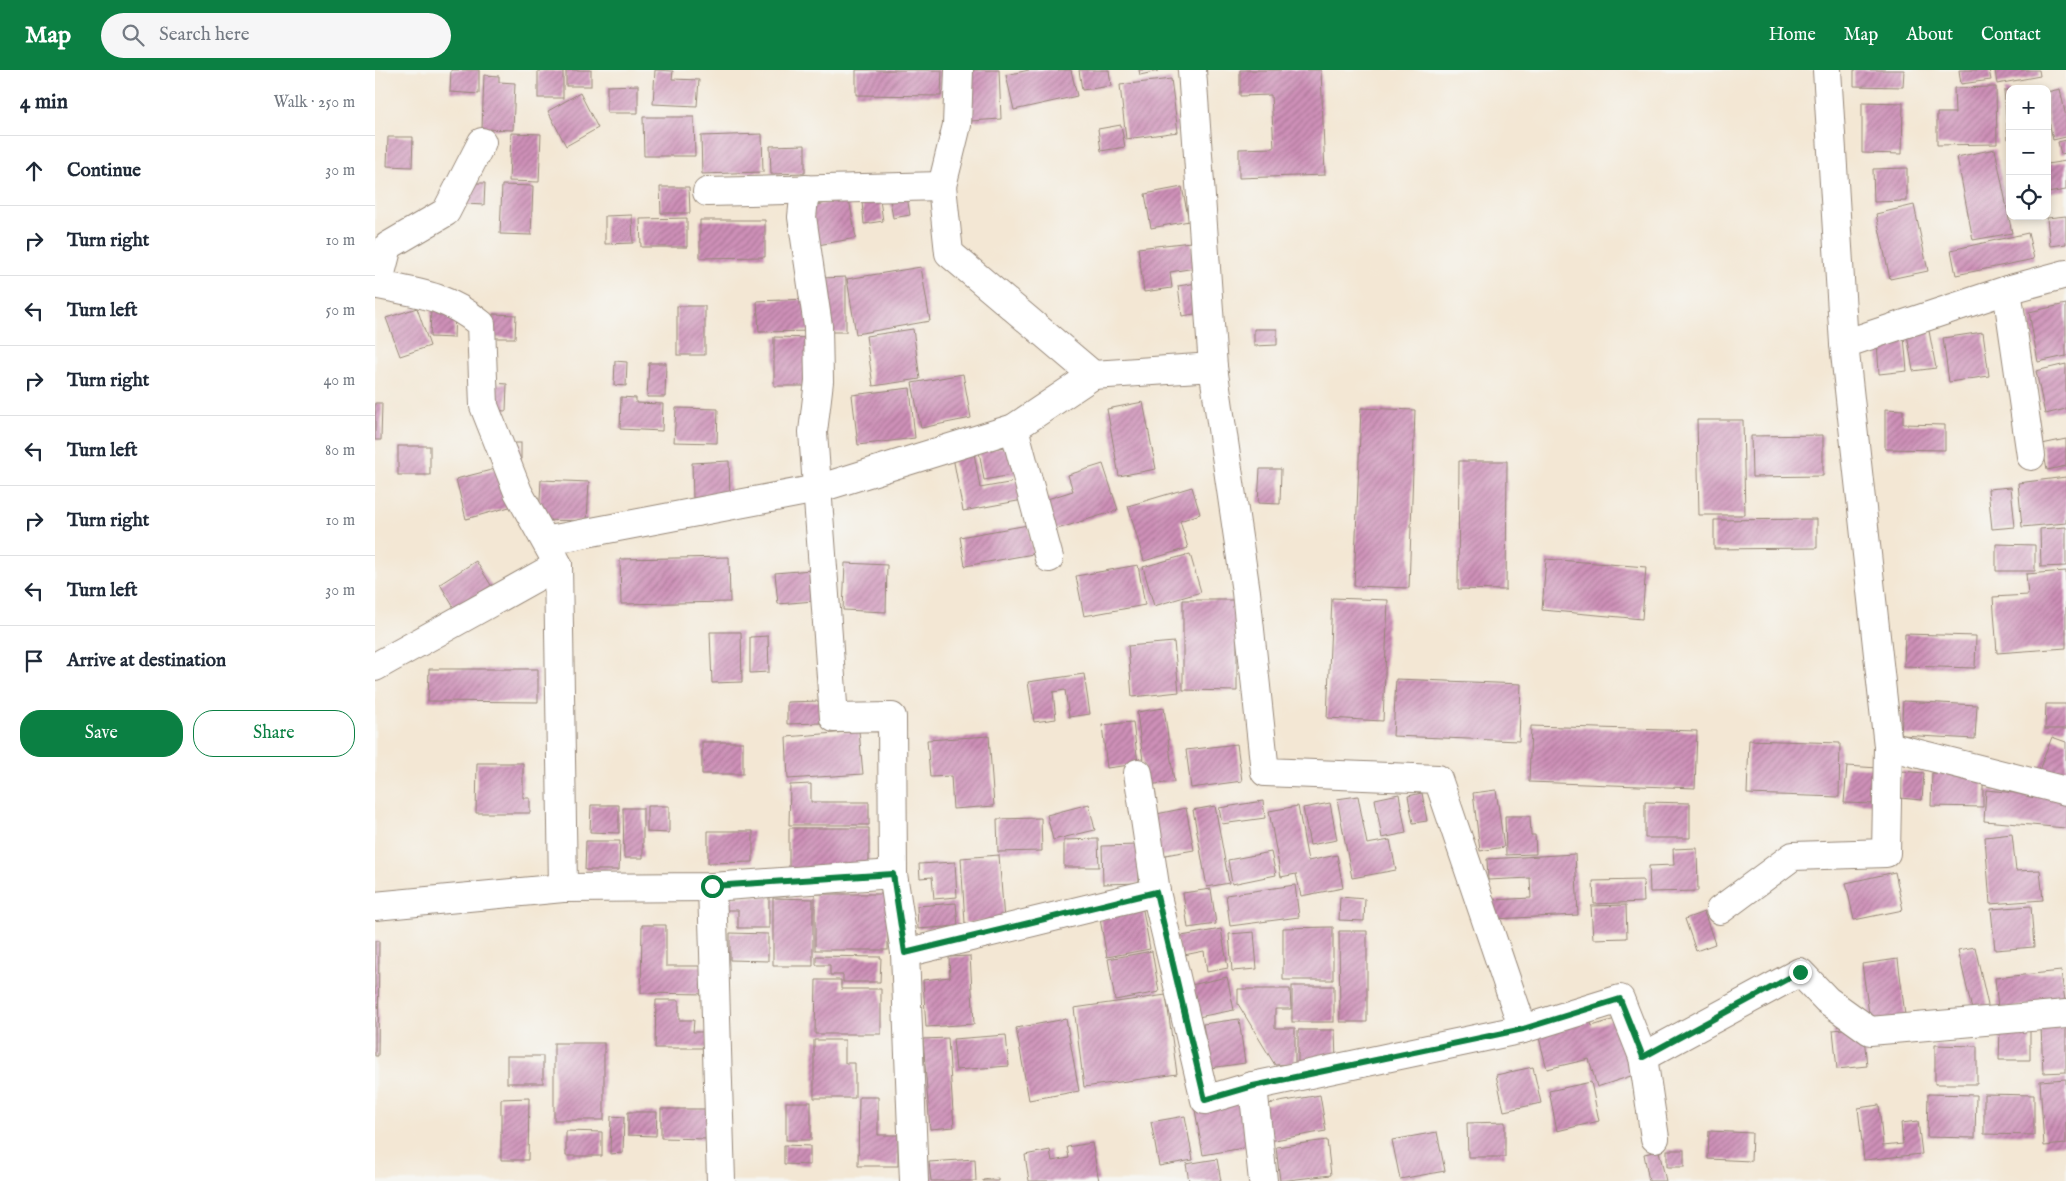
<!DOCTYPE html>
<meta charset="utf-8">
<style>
:root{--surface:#fff;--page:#f6f6f7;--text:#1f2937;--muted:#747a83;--line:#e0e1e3;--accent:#0b8043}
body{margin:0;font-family:"IM FELL English",serif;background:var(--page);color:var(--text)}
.controls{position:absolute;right:15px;top:15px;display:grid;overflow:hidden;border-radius:10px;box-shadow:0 2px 8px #0003}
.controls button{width:45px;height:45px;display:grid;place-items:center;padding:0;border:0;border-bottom:1px solid var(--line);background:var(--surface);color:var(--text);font:25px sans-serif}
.stop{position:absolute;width:15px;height:15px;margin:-11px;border:4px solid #0b8043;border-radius:50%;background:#fff}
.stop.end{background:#0b8043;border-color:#fff;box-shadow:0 1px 5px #0008}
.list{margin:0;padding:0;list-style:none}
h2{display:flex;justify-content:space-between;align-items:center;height:65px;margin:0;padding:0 20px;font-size:21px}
h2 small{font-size:16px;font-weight:400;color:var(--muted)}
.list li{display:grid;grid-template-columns:32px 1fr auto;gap:15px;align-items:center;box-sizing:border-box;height:70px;padding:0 20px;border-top:1px solid var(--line)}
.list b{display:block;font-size:19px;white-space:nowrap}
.list em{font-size:16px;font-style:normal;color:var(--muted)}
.actions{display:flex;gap:10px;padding:15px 20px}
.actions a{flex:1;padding:11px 0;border:1px solid var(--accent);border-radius:20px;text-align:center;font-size:18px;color:var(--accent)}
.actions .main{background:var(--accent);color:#fff}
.icon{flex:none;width:28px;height:28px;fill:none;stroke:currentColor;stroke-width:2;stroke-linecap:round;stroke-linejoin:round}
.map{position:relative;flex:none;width:1691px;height:1111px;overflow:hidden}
header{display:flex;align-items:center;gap:30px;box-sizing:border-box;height:70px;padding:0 25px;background:var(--accent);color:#fff}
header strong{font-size:24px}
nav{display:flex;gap:28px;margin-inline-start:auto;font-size:18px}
.search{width:350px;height:45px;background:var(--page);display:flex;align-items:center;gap:12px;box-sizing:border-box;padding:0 18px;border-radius:28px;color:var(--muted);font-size:19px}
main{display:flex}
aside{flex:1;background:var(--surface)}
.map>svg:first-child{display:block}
.building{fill:url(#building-hatch)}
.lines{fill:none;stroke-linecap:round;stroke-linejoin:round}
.minor-casing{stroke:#978879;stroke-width:30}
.minor{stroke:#fff;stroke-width:28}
.route{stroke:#0b8043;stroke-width:6}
</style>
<header>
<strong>Map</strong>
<div class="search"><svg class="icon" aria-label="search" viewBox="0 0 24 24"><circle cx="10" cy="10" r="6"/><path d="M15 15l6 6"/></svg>Search here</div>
<nav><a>Home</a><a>Map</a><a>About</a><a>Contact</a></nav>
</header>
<main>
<aside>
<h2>4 min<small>Walk · 250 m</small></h2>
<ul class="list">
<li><svg class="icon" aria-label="ahead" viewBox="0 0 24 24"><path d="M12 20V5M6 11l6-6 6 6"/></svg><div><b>Continue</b></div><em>30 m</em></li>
<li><svg class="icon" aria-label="right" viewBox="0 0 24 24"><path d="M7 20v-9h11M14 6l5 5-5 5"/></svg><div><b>Turn right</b></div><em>10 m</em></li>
<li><svg class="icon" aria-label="left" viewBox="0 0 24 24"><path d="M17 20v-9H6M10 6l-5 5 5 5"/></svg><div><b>Turn left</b></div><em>50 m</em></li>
<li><svg class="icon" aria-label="right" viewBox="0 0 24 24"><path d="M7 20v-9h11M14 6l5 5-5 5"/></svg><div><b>Turn right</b></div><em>40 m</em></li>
<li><svg class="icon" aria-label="left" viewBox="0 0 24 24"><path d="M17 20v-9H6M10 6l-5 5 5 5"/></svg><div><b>Turn left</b></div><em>80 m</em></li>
<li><svg class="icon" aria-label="right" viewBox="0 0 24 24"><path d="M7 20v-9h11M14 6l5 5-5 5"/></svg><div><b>Turn right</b></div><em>10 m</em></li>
<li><svg class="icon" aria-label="left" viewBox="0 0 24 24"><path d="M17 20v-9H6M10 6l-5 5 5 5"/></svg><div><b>Turn left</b></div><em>30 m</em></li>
<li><svg class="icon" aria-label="arrive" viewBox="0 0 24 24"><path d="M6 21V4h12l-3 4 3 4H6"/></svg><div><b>Arrive at destination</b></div></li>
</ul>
<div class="actions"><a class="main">Save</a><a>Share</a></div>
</aside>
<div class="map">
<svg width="1691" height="1111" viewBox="0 0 1691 1111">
<defs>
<pattern id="building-hatch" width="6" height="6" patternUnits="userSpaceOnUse" patternTransform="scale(1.25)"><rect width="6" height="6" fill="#ce90b8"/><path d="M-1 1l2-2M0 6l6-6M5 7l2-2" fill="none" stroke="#a87695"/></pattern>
</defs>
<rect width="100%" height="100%" fill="#f6f6f2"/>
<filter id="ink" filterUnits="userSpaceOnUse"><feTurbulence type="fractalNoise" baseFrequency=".02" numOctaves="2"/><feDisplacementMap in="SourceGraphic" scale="10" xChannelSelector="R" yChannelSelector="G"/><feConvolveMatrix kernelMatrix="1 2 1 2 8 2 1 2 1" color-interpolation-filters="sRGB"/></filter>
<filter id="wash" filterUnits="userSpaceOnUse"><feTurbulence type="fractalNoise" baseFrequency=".0096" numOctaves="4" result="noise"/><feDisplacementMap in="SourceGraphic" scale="20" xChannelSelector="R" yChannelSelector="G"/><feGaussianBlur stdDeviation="1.12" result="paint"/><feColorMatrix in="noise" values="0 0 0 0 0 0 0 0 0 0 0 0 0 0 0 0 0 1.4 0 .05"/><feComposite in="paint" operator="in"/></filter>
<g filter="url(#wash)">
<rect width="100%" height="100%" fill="#f3e7d4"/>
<g id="blocks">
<g class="building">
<polygon points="76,0 104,0 104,24 75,22"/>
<rect x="191" y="0" width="25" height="16"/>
<polygon points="280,0 298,1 297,9 324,10 322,36 278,34"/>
<polygon points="481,0 567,0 566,26 481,25"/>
<polygon points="592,0 624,0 626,49 595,51"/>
<polygon points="654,0 696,0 702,26 639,40 631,5"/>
<polygon points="704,0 734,0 736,16 707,20"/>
<polygon points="764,0 783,0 783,1 765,5"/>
<polygon points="865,0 946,0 950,105 864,108 864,79 899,78 896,25 865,26"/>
<polygon points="1479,0 1529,0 1528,17 1479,16"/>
<polygon points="1584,0 1614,0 1616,10 1586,14"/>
<polygon points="1620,0 1664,0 1665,6 1622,14"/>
<rect x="163" y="1" width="25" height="27"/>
<polygon points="109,5 124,6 124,12 140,13 138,60 107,59"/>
<polygon points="796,9 803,62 751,69 745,15"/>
<polygon points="263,15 263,43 232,43 232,16"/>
<polygon points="1621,17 1622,74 1562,75 1562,43 1580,43 1579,18"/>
<polygon points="1685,19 1691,47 1691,67 1678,70 1672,42 1672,22"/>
<polygon points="1629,20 1635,20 1635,69 1633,69"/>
<polygon points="205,23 223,58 191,76 173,41"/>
<polygon points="1487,32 1528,33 1527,84 1487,83"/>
<polygon points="268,47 319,47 320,86 269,86"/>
<polygon points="746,55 750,77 726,81 723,59"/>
<polygon points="136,63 166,64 164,112 134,111"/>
<polygon points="387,64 388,102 327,104 326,66"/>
<polygon points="13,67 38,67 37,97 12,96"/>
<polygon points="1691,70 1691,83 1686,84 1683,72"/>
<polygon points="430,75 430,103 396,104 395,76"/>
<polygon points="1620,79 1637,163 1598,170 1582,87"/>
<polygon points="1691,91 1691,120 1672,123 1672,94"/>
<polygon points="1532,98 1532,131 1499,132 1498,99"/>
<polygon points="91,113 110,113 109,135 90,134"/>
<polygon points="127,115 158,116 156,165 125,164"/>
<polygon points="285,117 314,117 315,143 286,143"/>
<polygon points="807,117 814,151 776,158 770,124"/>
<polygon points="532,126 535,145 518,148 515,129"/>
<polygon points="474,129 481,168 443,175 436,136"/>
<polygon points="505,130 508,151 489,154 487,132"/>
<polygon points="1539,135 1553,201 1515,209 1501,144"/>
<polygon points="257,145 258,173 230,174 230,146"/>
<polygon points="1691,146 1691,174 1675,176 1672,148"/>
<polygon points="312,148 312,177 266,177 265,149"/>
<polygon points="325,150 390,150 390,187 325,188"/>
<polygon points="1653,163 1659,189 1581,205 1576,180"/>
<polygon points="816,172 820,198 795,202 797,218 769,222 763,178"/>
<polygon points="546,197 555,251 481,264 472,209"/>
<polygon points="471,207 471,262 447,262 447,208"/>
<polygon points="822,213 826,243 807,246 803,216"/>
<polygon points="434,229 435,261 384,262 382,231"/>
<polygon points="1691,234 1691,286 1663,292 1654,242"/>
<rect x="302" y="236" width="28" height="49"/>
<polygon points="42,238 55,276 25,286 11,248"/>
<polygon points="56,240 80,241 79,268 55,267"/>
<polygon points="118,244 141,245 140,268 117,268"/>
<polygon points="538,259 545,309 498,316 491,266"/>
<polygon points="879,259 902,259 902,275 879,276"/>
<polygon points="1554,261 1561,298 1538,301 1532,264"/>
<polygon points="1608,262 1614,306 1574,312 1568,268"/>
<polygon points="399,267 440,268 440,316 399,316"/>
<polygon points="1529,267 1532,301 1504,304 1502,270"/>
<polygon points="240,291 252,292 251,316 239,315"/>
<polygon points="274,293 291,293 290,327 272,327"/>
<polygon points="1691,294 1691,339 1670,344 1661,301"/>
<polygon points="588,304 596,348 546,358 537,313"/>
<polygon points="117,313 132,314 131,341 116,340"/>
<polygon points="535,318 540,368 483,375 477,325"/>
<polygon points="246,327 261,328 261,333 288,334 287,361 245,359"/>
<polygon points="768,332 781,399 744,406 732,339"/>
<polygon points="0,333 7,333 6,370 0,370"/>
<polygon points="301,338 343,339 342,373 299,372"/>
<polygon points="986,338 1040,340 1034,518 979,516"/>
<polygon points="1510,339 1528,340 1528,354 1570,355 1570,380 1510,379"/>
<polygon points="1322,350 1368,350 1370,445 1324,445"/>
<polygon points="1448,365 1448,406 1377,407 1376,366"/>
<polygon points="1691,369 1691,396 1672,400 1667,374"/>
<rect x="133" y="373" width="13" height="17"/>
<rect x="23" y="376" width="32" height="29"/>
<polygon points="637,376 642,404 609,410 604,381"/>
<polygon points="599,383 605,418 645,411 648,430 588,441 578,387"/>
<polygon points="354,391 355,427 318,428 317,393"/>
<polygon points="1084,391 1132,391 1131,520 1083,519"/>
<polygon points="728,394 743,440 679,460 669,430 698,421 693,405"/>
<polygon points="128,397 138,436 91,449 81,409"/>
<polygon points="885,399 906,399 905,434 883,433"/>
<polygon points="1691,407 1691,453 1647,457 1643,413"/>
<polygon points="166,410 214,412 212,451 164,450"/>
<polygon points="817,417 825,444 805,451 813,478 769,491 753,436"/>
<polygon points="1636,417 1640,457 1617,459 1613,419"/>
<polygon points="1442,449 1442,478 1339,479 1339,450"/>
<polygon points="653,455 658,484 590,496 585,467"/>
<polygon points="1691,457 1691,496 1666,497 1665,459"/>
<polygon points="1621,474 1660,475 1660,501 1621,501"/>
<polygon points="815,484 826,522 779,536 768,497"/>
<polygon points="354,487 355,532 246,534 245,489"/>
<polygon points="1171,489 1271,497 1267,549 1167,540"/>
<polygon points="101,491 119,520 82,543 65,514"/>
<polygon points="470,493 512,495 511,542 468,540"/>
<polygon points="763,495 770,535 709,546 701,506"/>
<polygon points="436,500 439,531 403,534 400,503"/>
<polygon points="1691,501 1691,578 1622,583 1618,527 1653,525 1651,504"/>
<polygon points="957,528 1013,530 1008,651 952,648"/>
<polygon points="808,530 862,530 862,621 808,620"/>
<polygon points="335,562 366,562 367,612 337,613"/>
<polygon points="1530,564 1601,566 1600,598 1529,596"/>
<polygon points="393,566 394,602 375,603 375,567"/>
<polygon points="799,572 804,622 757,627 753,576"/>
<polygon points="54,599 163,599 163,632 53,631"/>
<polygon points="709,604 715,644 694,647 690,620 678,622 681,649 659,652 653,612"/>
<polygon points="1021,609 1146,614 1144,671 1018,666"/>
<polygon points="445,631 445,653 412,654 412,632"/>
<polygon points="1528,631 1602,635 1600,669 1526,665"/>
<polygon points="1671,634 1691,634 1691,659 1670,659"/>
<polygon points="789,638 799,712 771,715 762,642"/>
<polygon points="758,652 763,694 732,698 727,655"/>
<polygon points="1156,656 1322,661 1320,718 1154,712"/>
<polygon points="484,661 488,704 413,709 411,667"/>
<polygon points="614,666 619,736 578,739 576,706 555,707 552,670"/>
<polygon points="1677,667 1691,672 1691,716 1662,705"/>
<polygon points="1374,670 1465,673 1464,727 1372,724"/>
<rect x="327" y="672" width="41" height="32"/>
<polygon points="862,674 867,711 816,718 811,680"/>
<polygon points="102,693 148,693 148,728 155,728 155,743 101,743"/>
<polygon points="1472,696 1503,698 1501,734 1469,733"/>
<polygon points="1527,701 1549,703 1547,730 1525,728"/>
<polygon points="1557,703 1608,704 1608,737 1556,736"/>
<polygon points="436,714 436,732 494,732 494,755 414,755 415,715"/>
<polygon points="1121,720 1129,777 1105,781 1098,723"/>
<polygon points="1611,720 1691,728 1691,758 1609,751"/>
<polygon points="1047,723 1052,751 1038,753 1033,726"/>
<polygon points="1024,724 1031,763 1007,768 1000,729"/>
<polygon points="983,726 992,774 1015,770 1021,800 977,808 962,729"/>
<polygon points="888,731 890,748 847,754 844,738"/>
<polygon points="1270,732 1315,733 1315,768 1270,768"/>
<polygon points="955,733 962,770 935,775 928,738"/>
<polygon points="714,734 720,760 678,770 672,745"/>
<polygon points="216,735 244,735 244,763 215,762"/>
<polygon points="272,736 294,736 294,763 272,762"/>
<polygon points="840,736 854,813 832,817 818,740"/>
<polygon points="923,736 933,791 962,785 968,818 926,826 921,804 906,807 894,741"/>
<polygon points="248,738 268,738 268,788 249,788"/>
<polygon points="811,738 819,780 779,787 772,746"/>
<polygon points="1130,746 1155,746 1156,765 1160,765 1161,784 1131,785"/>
<polygon points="666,748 667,781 623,782 622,749"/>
<polygon points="414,758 494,758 494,794 414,803"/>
<polygon points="333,761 378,761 378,792 333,793"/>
<polygon points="1637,764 1641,801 1665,800 1668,830 1615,834 1610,767"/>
<polygon points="723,769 724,797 689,797 689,770"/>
<polygon points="211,771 245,771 244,800 210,800"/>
<polygon points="763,775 764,813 728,814 727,776"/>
<polygon points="1322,778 1323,821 1275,822 1274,796 1299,795 1298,779"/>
<polygon points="896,782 901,805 857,814 853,790"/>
<polygon points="1200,784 1203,845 1118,849 1118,830 1156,828 1155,808 1113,810 1112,789"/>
<polygon points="624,785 629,850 590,853 586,788"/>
<polygon points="580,792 582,827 559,829 557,807 545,808 544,794"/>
<polygon points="1520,802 1528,840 1479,850 1471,813"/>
<polygon points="1268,810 1269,832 1219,834 1218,811"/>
<polygon points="920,815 924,847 855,856 851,825"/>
<polygon points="836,819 841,854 813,858 808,823"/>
<rect x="440" y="824" width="73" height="56"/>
<polygon points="347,827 394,827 394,858 363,858 363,840 348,840"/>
<polygon points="965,827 990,829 989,851 964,850"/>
<polygon points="398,828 438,829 438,896 398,896"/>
<polygon points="581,833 583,856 543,859 542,836"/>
<polygon points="1251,835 1252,868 1218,869 1216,836"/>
<polygon points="1656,836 1659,877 1620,880 1616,839"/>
<polygon points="768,840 775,879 732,887 725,849"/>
<polygon points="1329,842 1340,874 1321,881 1310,849"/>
<polygon points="267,855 291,855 291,896 332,896 332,924 266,923"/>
<polygon points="958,857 958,910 908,910 908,858"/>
<polygon points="846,859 853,898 832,902 829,881 804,886 801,867"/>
<polygon points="964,861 992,861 992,952 965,952"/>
<polygon points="879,862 882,899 857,901 854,864"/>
<polygon points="355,863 393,864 393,891 355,890"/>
<polygon points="0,871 4,871 3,986 0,986"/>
<polygon points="1600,877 1614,940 1598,944 1583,880"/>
<polygon points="777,881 784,922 740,930 733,889"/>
<polygon points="441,886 506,887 505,912 468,912 468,905 455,905 455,895 441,895"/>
<polygon points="595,886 599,954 551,957 548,910 575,907 574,887"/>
<polygon points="1523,889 1531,953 1496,958 1487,894"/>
<polygon points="1686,901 1690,931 1623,939 1620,908"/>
<polygon points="852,907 859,940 823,947 816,915"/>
<polygon points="441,910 466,910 466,919 506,919 506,964 440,964"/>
<rect x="917" y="916" width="42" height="36"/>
<polygon points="863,919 915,919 916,939 900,939 900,958 920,958 920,994 900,995 863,934"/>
<polygon points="791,925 802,1004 709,1017 699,938"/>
<polygon points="281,930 304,930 304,950 319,950 318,962 332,962 332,978 280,978"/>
<polygon points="1214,946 1217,956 1240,949 1259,1005 1222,1017 1214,989 1172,999 1162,960"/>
<polygon points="691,949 704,1021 654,1030 641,958"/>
<polygon points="864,949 870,993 835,998 828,954"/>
<polygon points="1691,956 1691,1002 1668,1003 1666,957"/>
<polygon points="1488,957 1492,996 1462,999 1458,960"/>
<polygon points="923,960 960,960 961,992 923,992"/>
<polygon points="1625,960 1655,960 1655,990 1624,990"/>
<polygon points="631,965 634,996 581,1000 578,969"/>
<polygon points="573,968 579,1057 555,1059 548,969"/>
<polygon points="439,970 470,970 470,993 480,993 480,1028 439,1028"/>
<rect x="179" y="973" width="50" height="77"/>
<polygon points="1560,975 1602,976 1602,1014 1560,1014"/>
<rect x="132" y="986" width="36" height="27"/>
<polygon points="1158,997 1166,1033 1129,1041 1121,1005"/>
<polygon points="1691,1009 1691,1074 1669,1076 1665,1011"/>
<polygon points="1216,1012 1224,1051 1182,1061 1174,1021"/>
<polygon points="1553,1024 1601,1025 1600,1068 1552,1067"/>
<polygon points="1609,1024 1659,1025 1659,1065 1609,1064"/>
<polygon points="945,1025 951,1061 894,1071 887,1035"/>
<polygon points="484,1027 503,1027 503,1065 523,1065 523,1096 483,1096"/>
<polygon points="154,1028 153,1090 126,1090 126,1029"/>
<polygon points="866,1031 874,1077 828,1085 820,1040"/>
<rect x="411" y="1032" width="25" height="38"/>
<polygon points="1504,1035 1508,1076 1528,1074 1526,1053 1543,1051 1547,1084 1489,1090 1483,1038"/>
<polygon points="286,1039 334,1039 334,1069 286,1068"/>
<polygon points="253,1042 282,1042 281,1066 253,1065"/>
<polygon points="236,1046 249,1047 248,1083 235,1084"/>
<polygon points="810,1046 818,1090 784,1096 776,1052"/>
<polygon points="1130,1052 1130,1087 1093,1087 1092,1053"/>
<polygon points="191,1061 227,1062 227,1086 191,1086"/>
<polygon points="1334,1061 1377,1063 1376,1091 1333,1089"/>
<polygon points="1062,1062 1070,1101 1025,1109 1017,1070"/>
<polygon points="952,1070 956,1105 905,1111 901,1077"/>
<polygon points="717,1073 724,1111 654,1111 650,1085 675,1080 677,1091 694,1088 692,1077"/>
<polygon points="409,1075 435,1076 435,1095 409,1094"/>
<rect x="1292" y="1080" width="17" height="17"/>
<polygon points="1284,1081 1291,1111 1274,1111 1269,1084"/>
<polygon points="600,1089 601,1111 556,1111 554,1092"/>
<polygon points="842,1089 846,1111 814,1111 811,1094"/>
<polygon points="623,1108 623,1111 608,1111 608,1110"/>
</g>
</g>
</g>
<g filter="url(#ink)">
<use href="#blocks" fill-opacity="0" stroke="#978879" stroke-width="1"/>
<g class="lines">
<g class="minor-casing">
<g id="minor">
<polyline points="584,0 582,55 567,116 574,183 718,305 838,297 871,522 890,702 1063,709 1148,959 1245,929 1268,987 1425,902 1452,930 1495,961 1691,944"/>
<polyline points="817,0 838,297"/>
<path d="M 107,72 L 71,142 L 13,176 L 3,215 C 45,223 72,226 106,254 L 109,336 L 143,422 L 178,485"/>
<polyline points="430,119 427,147 443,256 444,311 438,362 459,648 517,647 518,804 530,883 539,1111"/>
<polyline points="332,122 567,116"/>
<polyline points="1632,220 1656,386"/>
<polyline points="1469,274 1632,220 1691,204"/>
<polyline points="639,358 674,488"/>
<polyline points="183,495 188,818"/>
<polyline points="0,597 183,495 178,485 180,469 442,419 639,358 718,305"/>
<polyline points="1513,676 1691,721"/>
<polyline points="763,703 781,822 830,1030 878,1016 1148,959"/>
<polyline points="337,817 346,1111"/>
<polyline points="0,836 188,818 337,817 518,804"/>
<polyline points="1345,840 1418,786 1511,783 1513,676 1469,274 1452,0"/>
<polyline points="530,883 781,822"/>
<polyline points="1268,987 1280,1068"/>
<polyline points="878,1016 888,1111"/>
</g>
</g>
<use href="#minor" class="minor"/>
</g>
</g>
<g class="lines" filter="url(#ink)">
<polyline class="route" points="337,816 518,804 530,883 781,822 830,1030 878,1016 1148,959 1245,929 1268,987 1425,902"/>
</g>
</svg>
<div class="controls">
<button>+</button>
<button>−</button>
<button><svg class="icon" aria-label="locate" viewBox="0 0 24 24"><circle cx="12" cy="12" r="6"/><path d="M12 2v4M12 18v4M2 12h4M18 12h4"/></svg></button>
</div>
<div class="stop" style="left:337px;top:816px"></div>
<div class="stop end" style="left:1425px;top:902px"></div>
</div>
</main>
